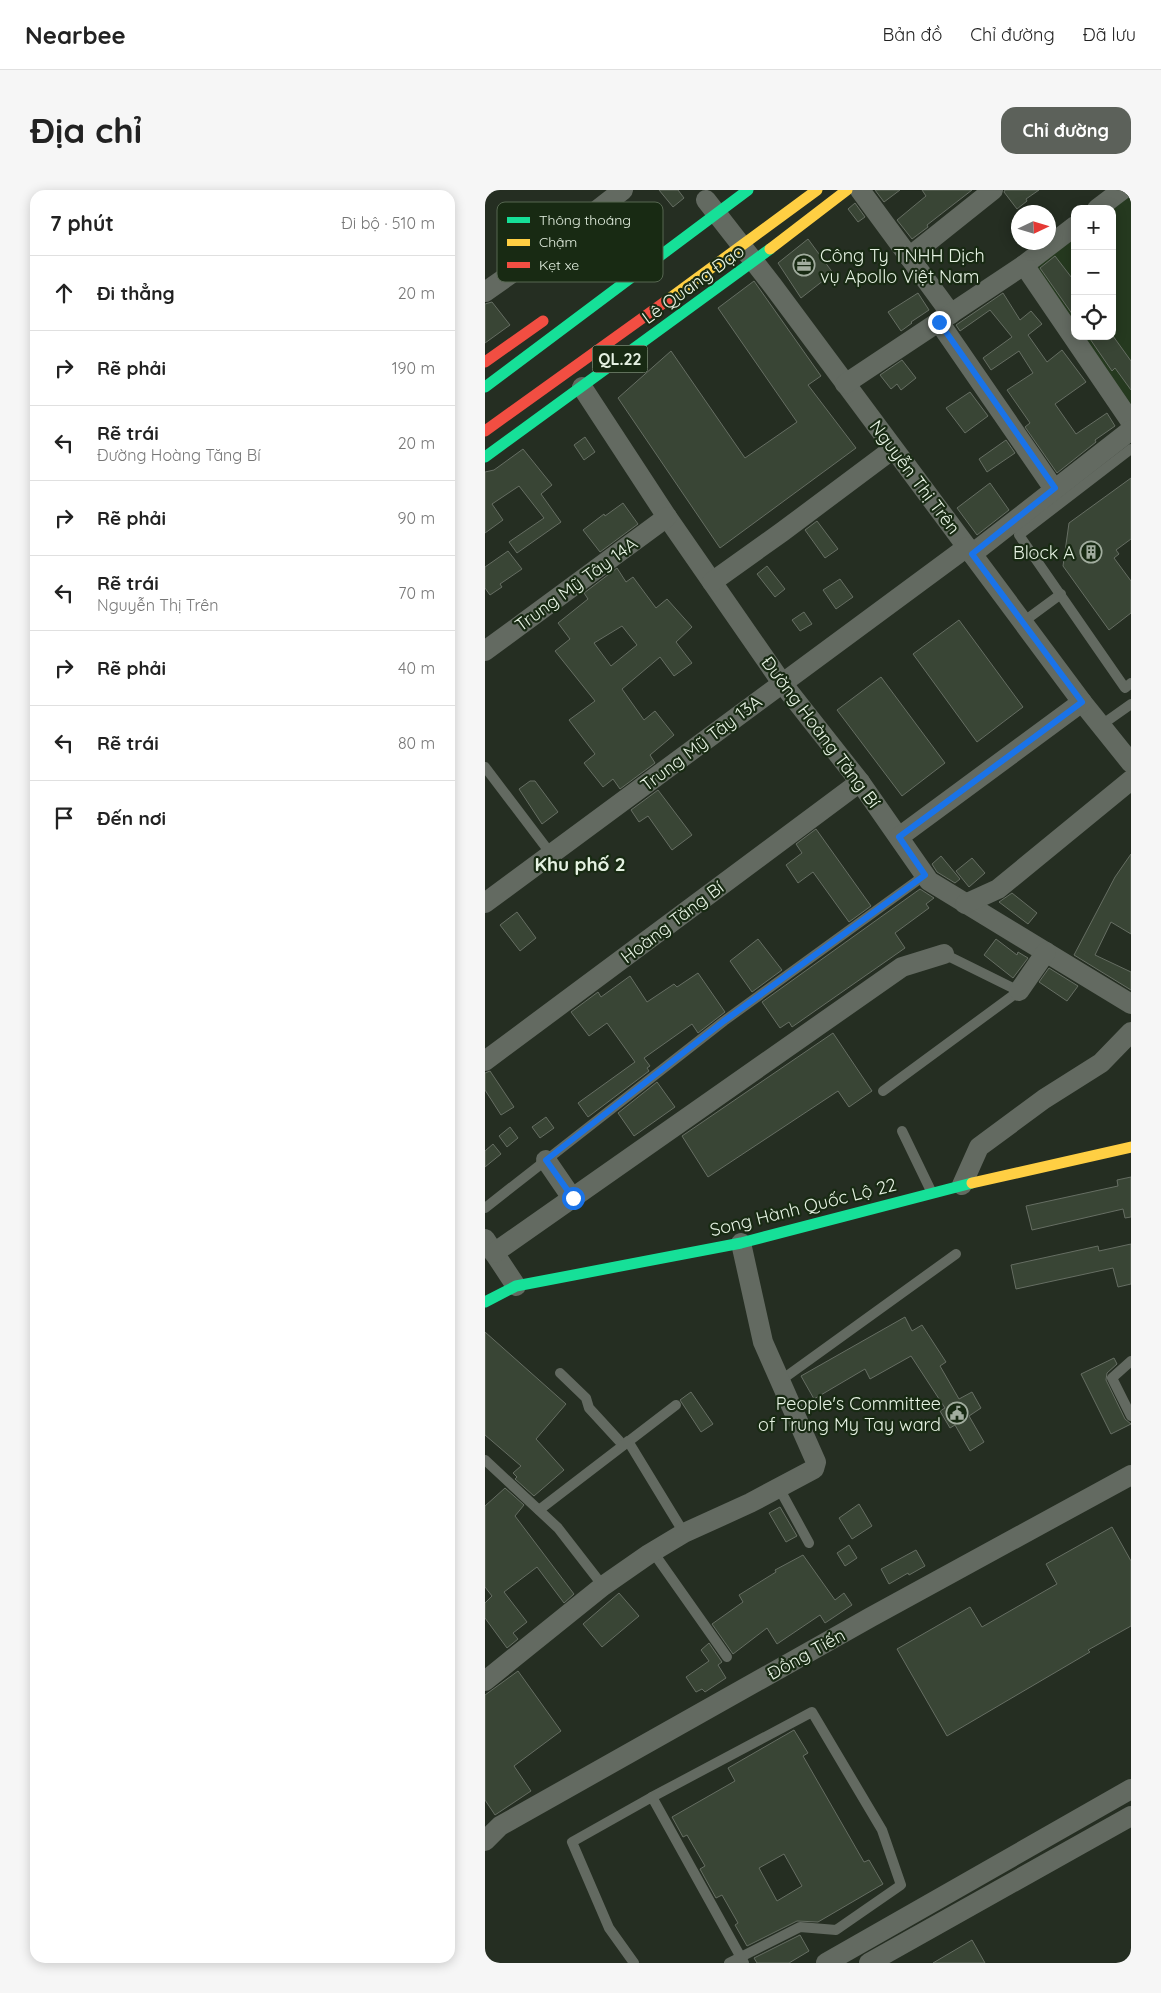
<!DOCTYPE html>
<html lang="vi">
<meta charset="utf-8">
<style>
:root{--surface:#fff;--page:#f6f6f6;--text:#222;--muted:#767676;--line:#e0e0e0;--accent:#5c615a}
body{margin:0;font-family:Quicksand,sans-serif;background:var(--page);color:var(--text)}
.controls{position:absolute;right:15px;top:15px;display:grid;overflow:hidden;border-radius:10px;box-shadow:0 2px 12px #0003}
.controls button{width:45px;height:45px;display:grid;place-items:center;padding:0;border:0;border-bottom:1px solid var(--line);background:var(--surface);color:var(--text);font:25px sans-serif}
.compass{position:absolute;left:526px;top:15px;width:45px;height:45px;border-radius:50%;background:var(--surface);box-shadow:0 2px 12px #0003;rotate:86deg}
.stop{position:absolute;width:15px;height:15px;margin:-11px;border:4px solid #1a73e8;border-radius:50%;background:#fff}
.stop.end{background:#1a73e8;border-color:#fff;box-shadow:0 1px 5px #0008}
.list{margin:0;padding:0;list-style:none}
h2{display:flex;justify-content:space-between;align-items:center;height:65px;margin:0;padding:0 20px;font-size:21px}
h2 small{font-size:16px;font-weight:400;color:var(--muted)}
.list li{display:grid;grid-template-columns:32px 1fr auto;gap:15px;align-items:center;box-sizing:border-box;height:75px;padding:0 20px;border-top:1px solid var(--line)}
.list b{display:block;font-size:19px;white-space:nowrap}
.list p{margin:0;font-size:16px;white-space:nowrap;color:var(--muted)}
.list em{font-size:16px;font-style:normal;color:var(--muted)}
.icon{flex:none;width:28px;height:28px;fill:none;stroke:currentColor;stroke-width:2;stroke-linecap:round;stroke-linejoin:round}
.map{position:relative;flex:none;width:646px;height:1773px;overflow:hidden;border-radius:15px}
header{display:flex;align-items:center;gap:30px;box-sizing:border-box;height:70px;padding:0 25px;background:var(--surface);border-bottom:1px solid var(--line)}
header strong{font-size:24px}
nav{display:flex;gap:28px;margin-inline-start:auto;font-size:18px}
.intro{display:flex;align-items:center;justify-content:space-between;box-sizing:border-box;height:120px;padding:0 30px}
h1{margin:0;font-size:35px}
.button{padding:12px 22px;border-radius:15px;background:var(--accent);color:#fff;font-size:18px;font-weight:700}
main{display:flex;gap:30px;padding:0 30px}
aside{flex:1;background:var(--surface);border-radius:15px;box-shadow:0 2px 12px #0003}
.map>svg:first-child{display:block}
.built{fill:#25391f}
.building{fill:#394535;stroke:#666e63;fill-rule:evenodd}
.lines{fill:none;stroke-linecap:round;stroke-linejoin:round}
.lane{stroke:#636a61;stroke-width:10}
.street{stroke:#636a61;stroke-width:20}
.fast{stroke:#16e098;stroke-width:11}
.slow{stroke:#ffcf43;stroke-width:11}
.jam{stroke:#f24e42;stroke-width:11}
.route{stroke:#1a73e8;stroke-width:6}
.labels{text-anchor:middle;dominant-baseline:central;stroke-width:4.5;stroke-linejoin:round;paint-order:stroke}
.shield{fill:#182a13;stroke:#a8b6a5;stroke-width:1}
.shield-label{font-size:16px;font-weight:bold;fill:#e6f2e3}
.poi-label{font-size:18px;fill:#e6f2e3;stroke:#182a13;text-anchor:end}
.street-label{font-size:18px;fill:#e6f2e3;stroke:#182a13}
.neighbourhood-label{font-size:19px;font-weight:bold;fill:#e6f2e3;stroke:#182a13}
.key{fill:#182a13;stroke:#566651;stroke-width:1}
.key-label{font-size:14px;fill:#e6f2e3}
</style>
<header>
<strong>Nearbee</strong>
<nav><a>Bản đồ</a><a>Chỉ đường</a><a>Đã lưu</a></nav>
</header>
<div class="intro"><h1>Địa chỉ</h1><a class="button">Chỉ đường</a></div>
<main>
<aside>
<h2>7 phút<small>Đi bộ · 510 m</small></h2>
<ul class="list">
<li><svg class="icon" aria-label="ahead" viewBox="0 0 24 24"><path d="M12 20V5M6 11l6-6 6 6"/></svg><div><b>Đi thẳng</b></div><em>20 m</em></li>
<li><svg class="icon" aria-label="right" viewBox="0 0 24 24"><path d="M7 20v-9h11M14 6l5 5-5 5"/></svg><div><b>Rẽ phải</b></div><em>190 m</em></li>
<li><svg class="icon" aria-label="left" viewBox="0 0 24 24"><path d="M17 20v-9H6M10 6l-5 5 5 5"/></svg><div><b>Rẽ trái</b><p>Đường Hoàng Tăng Bí</p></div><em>20 m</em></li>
<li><svg class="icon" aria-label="right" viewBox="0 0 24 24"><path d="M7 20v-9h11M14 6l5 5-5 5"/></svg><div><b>Rẽ phải</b></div><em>90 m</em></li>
<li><svg class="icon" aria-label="left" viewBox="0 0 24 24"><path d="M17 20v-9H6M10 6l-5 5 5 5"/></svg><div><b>Rẽ trái</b><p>Nguyễn Thị Trên</p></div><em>70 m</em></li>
<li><svg class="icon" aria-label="right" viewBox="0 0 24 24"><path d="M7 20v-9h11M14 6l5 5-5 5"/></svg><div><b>Rẽ phải</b></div><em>40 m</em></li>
<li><svg class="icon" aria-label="left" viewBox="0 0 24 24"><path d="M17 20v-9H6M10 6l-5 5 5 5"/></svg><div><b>Rẽ trái</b></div><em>80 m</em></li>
<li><svg class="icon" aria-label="arrive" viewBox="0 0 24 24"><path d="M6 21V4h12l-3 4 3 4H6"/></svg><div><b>Đến nơi</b></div></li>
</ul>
</aside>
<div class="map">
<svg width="646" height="1773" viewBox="0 0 646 1773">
<rect width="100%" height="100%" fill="#252e22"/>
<g class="built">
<polygon points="646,0 646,221 592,146 627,146 627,19"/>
<polygon points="590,40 590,143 541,75"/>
</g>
<g class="building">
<polygon points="174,0 193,0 199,8 188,17"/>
<polygon points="390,0 415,0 399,12"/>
<polygon points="437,0 487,0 442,35 443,37 427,49 412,30 441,6"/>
<polygon points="520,0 554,0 541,9 542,11 532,19 519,2"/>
<polygon points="370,13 380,27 373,32 363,19"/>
<polygon points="323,49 348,83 316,108 293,73"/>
<polygon points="570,66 590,92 590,128 555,78"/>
<polygon points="269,91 336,186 323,195 371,258 235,358 133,208 186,161 260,268 312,232 233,118"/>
<polygon points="433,103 444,120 426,132 427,133 416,141 403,122"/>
<polygon points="518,103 535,130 546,121 557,134 543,145 562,172 577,160 601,192 570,214 591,244 622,223 630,236 610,250 611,252 572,283 540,237 545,233 522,200 548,183 534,161 506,180 498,168 527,147 505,120 475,141 471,135"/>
<polygon points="7,112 25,135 0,153 0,114"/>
<polygon points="603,146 628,146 646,171 646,200 630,178 627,181"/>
<polygon points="417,170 431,188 416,200 412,194 406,199 395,185"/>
<polygon points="485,202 503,226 480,243 461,218"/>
<polygon points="100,247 110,262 99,270 89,255"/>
<polygon points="521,250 530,263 502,282 494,269"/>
<polygon points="38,259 67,295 56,304 76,332 32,363 24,352 59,328 34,296 7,314 18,330 0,343 0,282 9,280"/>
<polygon points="646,288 646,349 631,360 634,364 629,368 646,391 646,423 624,440 578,376 584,333"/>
<polygon points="505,293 524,320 492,345 472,318"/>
<polygon points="138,313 153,334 115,362 98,340 119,324 120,326"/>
<polygon points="332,331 353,359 340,368 320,340"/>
<polygon points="23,361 37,379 15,394 17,397 5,405 0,398 0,377"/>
<polygon points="282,376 300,399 290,407 272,384"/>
<path d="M 132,378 L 141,392 L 148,387 L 171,418 L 182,409 L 207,437 L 191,452 L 207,473 L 189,486 L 175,467 L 137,499 L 159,530 L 170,521 L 189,545 L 165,565 L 170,573 L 135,599 L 128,589 L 118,597 L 99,573 L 110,564 L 84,530 L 110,511 L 70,461 L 85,449 L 73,433 L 103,409 L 99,403 ZM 137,436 L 152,455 L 126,476 L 109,453 Z"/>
<polygon points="355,389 368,407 351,419 338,400"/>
<polygon points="319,422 327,434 315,441 307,430"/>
<polygon points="474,430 538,517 492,552 428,464"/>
<polygon points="396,487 460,573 417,606 352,520"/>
<polygon points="45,591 50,591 73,622 57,634 34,599"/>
<polygon points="173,600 207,645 187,660 163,626 154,632 146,620"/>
<polygon points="331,639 386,716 364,732 328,682 313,693 301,675 317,663 311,654"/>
<polygon points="646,664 646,744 626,732 610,765 646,782 646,800 589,765 630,687"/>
<polygon points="456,666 475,689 470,693 452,682 447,674"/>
<polygon points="487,668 500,683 484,697 471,681"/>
<polygon points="435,699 449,708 441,714 444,718 410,743 420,758 307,837 304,832 295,838 277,812"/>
<polygon points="527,703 552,723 543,734 514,712"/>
<polygon points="32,722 51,748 35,761 15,735"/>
<polygon points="273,749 297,780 267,802 245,771"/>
<polygon points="511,749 532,765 533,762 543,768 528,788 499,765"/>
<polygon points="564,778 593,796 582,811 554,792"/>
<polygon points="213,783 240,822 213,843 207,834 159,868 165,876 162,878 164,881 103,927 93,913 150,872 122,833 104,846 86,822 113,802 116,807 145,786 162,812 189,794 192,797"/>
<polygon points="348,843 387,901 364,917 353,901 223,987 197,946"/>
<polygon points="5,881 29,917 16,925 0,900 0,883"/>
<polygon points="172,892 190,917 149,946 133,923"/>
<polygon points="61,927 69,938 55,948 47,937"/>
<polygon points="25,937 33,948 22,957 14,946"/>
<polygon points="8,954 16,964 0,977 0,961"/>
<polygon points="646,987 646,1027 640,1028 638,1019 547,1040 541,1016 633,996 632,990"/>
<polygon points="646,1054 646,1094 633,1097 628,1078 531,1099 526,1075 613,1056 614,1061"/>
<polygon points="420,1127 427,1141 437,1135 461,1172 455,1176 474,1209 487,1202 496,1218 484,1226 499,1252 485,1261 470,1235 465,1238 455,1221 460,1218 426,1166 385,1189 380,1179 329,1209 316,1186"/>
<polygon points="0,1142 81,1214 51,1249 79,1280 49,1306 30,1289 32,1287 28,1283 36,1276 0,1245"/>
<polygon points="629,1168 632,1174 622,1183 621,1190 640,1229 646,1234 626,1244 596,1184"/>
<polygon points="206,1202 228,1234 216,1242 195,1210"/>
<polygon points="20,1298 39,1315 30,1326 89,1404 79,1413 52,1377 19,1402 42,1432 28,1443 33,1449 22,1458 0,1428 0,1413 7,1406 0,1397 0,1316"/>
<polygon points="374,1314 387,1336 367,1349 354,1328"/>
<polygon points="295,1317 312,1346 301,1352 284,1323"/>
<polygon points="627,1337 646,1371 646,1436 603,1460 605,1462 462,1546 412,1459 485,1417 497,1437 572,1394 561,1374"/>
<polygon points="364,1355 372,1368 360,1376 352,1363"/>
<polygon points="431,1360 440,1376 424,1385 423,1383 404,1394 396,1379"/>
<polygon points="318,1365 350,1410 359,1403 367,1415 340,1433 335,1425 292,1454 282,1438 248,1464 227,1434 258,1412 254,1405 291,1382 290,1380"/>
<polygon points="134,1403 154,1426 117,1457 98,1434"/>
<polygon points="224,1453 237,1472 233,1475 241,1488 220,1502 217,1499 211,1502 201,1487 224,1471 216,1460"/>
<polygon points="33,1481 76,1541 29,1576 46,1601 10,1625 0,1610 0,1505"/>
<path d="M 309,1540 L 323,1563 L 318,1566 L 379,1672 L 384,1670 L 398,1694 L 333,1732 L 312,1731 L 262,1756 L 250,1735 L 253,1733 L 237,1705 L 231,1708 L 215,1679 L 220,1676 L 202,1645 L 198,1647 L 187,1627 L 250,1591 L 243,1578 ZM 299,1664 L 317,1696 L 292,1711 L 274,1678 Z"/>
<polygon points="315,1745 324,1761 304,1773 272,1773 269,1768"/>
<polygon points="487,1750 500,1773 448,1773"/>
</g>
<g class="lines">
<g class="lane">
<polyline points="646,259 534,345 640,498 646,493"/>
<polyline points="538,432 576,404"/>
<polyline points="615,536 646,514"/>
<polyline points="0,577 66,664"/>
<polyline points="398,901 534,801 459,764"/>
<polyline points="417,941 446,1001"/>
<polyline points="0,1018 239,831 440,685"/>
<polyline points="646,1171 627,1188 646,1226"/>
<polyline points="75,1183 101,1208 104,1218 138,1255"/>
<polyline points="295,1191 471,1064"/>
<polyline points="143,1251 199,1343"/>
<polyline points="0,1270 73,1338 118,1396"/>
<polyline points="294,1298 324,1353"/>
<polyline points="54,1320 191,1215"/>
<polyline points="168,1362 242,1467"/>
<polyline points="167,1607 327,1522 397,1640 416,1695 351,1740 315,1737 244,1773"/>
<polyline points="149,1773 124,1738 87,1652 167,1607 259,1773"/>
</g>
<g class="street">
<polyline points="375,0 466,124"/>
<polyline points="221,10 288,96 597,512 646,573"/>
<polyline points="612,19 637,0"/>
<polyline points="424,67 508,0"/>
<polyline points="539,75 590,36"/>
<polyline points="0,102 71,52 138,0"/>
<polyline points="454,132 569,299"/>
<polyline points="360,194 539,75 646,232"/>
<polyline points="97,197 182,327 297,493 375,592 444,691 646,814"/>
<polyline points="487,364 646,240"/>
<polyline points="227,392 297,342 408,259"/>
<polyline points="0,461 182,327"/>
<polyline points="414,647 597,512"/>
<polyline points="0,713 482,357"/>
<polyline points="480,714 513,699 646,590"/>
<polyline points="534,801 561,762"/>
<polyline points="0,871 375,592"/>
<polyline points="61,970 87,1008"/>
<polyline points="477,995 494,957 559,909 616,873 646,842"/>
<polyline points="0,1049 31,1096"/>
<polyline points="9,1063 417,777 459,764"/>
<polyline points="0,1491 118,1396 164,1364 199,1343 265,1313 329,1279 331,1272 278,1152 256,1053"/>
<polyline points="0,1651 15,1636 386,1427 646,1285"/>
<polyline points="341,1773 646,1599"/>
<polyline points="384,1773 646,1626"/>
</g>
<g class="fast">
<polyline points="0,197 263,0"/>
<polyline points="0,267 285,59"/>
<polyline points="0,1112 31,1096 256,1053 487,993"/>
</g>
<g class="slow">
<polyline points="285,59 362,0"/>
<polyline points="184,109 332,0"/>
<polyline points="487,993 646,957"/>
</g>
<g class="jam">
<polyline points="0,172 58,131"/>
<polyline points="0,241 184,109"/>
</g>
</g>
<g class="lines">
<polyline class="route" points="88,1008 61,970 239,831 440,685 414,647 597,512 487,364 570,298 454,132"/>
</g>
<defs>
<g id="office-ring" transform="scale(1.125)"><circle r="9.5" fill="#182a13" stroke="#a2ad9f" stroke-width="1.5"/><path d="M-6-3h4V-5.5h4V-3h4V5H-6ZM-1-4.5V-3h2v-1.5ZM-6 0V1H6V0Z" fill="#a2ad9f"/></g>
<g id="building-ring" transform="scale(1.125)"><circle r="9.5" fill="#182a13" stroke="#a2ad9f" stroke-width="1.5"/><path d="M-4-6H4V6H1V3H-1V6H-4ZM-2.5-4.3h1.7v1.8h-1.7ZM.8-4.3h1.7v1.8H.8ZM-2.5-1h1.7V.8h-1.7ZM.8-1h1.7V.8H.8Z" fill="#a2ad9f"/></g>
<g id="civic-ring" transform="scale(1.125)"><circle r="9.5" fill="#182a13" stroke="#a2ad9f" stroke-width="1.5"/><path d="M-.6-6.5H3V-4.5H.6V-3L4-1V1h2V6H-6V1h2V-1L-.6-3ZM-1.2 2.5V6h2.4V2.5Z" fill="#a2ad9f"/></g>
</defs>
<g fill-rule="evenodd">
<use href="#office-ring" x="319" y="75"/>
<use href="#building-ring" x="606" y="362"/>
<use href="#civic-ring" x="472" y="1223"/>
</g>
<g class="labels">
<rect class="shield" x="107.5" y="155.5" width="55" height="27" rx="4"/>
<g class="shield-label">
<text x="135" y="169">QL.22</text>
</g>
<g class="poi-label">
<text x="335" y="65" text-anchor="start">Công Ty TNHH Dịch<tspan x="335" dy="21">vụ Apollo Việt Nam</tspan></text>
<text x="590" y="362">Block A</text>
<text x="456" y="1213">People's Committee<tspan x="456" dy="21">of Trung My Tay ward</tspan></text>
</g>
<g class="street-label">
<text transform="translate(208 94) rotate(-36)">Lê Quang Đạo</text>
<text transform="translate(430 287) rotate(53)">Nguyễn Thị Trên</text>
<text transform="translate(91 394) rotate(-36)">Trung Mỹ Tây 14A</text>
<text transform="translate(336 542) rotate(53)">Đường Hoàng Tăng Bí</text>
<text transform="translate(216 553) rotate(-37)">Trung Mỹ Tây 13A</text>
<text transform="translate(187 732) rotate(-37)">Hoàng Tăng Bí</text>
<text transform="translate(318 1017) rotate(-14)">Song Hành Quốc Lộ 22</text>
<text transform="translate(321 1464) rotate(-29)">Đồng Tiến</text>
</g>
<g class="neighbourhood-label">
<text x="95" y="674">Khu phố 2</text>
</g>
</g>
<rect x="12" y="12" width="166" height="80" rx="8" class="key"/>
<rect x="22" y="27" width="23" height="6" fill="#16e098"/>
<rect x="22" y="49" width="23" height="7" fill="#ffcf43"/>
<rect x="22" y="72" width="23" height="6" fill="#f24e42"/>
<g class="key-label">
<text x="54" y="35">Thông thoáng</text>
<text x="54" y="57">Chậm</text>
<text x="54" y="80">Kẹt xe</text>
</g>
</svg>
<div class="controls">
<button>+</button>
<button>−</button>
<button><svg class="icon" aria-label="locate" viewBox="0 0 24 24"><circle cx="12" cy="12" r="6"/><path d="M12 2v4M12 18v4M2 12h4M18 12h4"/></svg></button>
</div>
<svg class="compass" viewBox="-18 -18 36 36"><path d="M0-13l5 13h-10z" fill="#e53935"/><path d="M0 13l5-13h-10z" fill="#767676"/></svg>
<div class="stop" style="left:88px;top:1008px"></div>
<div class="stop end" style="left:454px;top:132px"></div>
</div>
</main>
